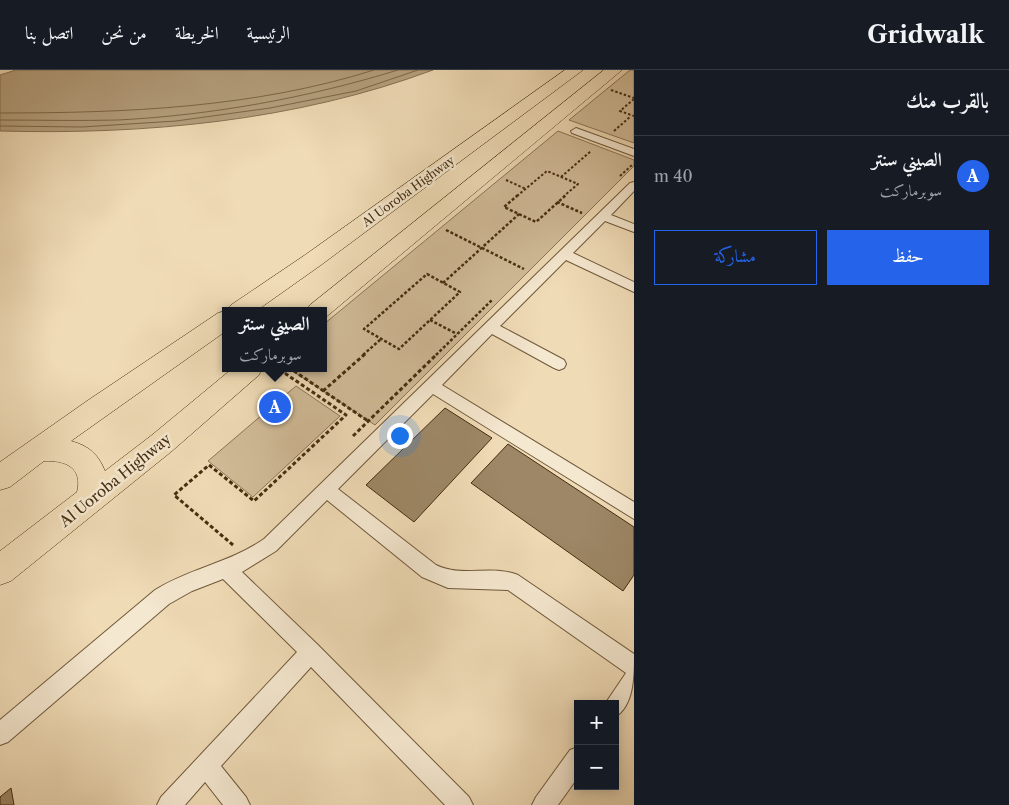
<!DOCTYPE html>
<html lang="ar">
<meta charset="utf-8">
<style>
:root{--surface:#171b24;--page:#242831;--text:#f1f3f6;--muted:#9ea1a6;--line:#363941;--accent:#2563eb}
body{margin:0;font-family:"Libre Caslon Text",Amiri,serif;background:var(--page);color:var(--text);direction:rtl}
.controls{position:absolute;right:15px;bottom:15px;display:grid;overflow:hidden;border-radius:0px;box-shadow:0 2px 12px #0003}
.controls button{width:45px;height:45px;display:grid;place-items:center;padding:0;border:0;border-bottom:1px solid var(--line);background:var(--surface);color:var(--text);font:25px sans-serif}
.you{position:absolute;left:399px;top:365px;width:18px;height:18px;margin:-12px;border:4px solid #fff;border-radius:50%;background:#1a73e8;box-shadow:0 0 0 8px #1a73e833}
.badge{display:grid;place-items:center;width:32px;height:32px;border-radius:50%;background:var(--accent);color:#fff;font-size:16px;font-weight:700}
.pin{position:absolute;translate:-50% -50%;border:2px solid #fff;box-shadow:0 1px 5px #0006}
.popup{position:absolute;left:222px;top:237px;width:105px;height:65px;box-sizing:border-box;display:grid;place-content:center;border-radius:0px;background:var(--surface);filter:drop-shadow(0 1px 4px #0005);font-size:16px;white-space:nowrap;color:var(--muted)}
.popup b{font-size:19px;color:var(--text)}
.popup::after{content:'';position:absolute;left:50%;top:100%;margin-left:-10px;border:10px solid transparent;border-top-color:var(--surface)}
.list{margin:0;padding:0;list-style:none}
h2{display:flex;justify-content:space-between;align-items:center;height:65px;margin:0;padding:0 20px;font-size:21px}
h2 small{font-size:16px;font-weight:400;color:var(--muted)}
.list li{display:grid;grid-template-columns:32px 1fr auto;gap:15px;align-items:center;box-sizing:border-box;height:80px;padding:0 20px;border-top:1px solid var(--line)}
.list b{display:block;font-size:19px;white-space:nowrap}
.list p{margin:0;font-size:16px;white-space:nowrap;color:var(--muted)}
.list em{font-size:16px;font-style:normal;color:var(--muted)}
.actions{display:flex;gap:10px;padding:15px 20px}
.actions a{flex:1;padding:11px 0;border:1px solid var(--accent);border-radius:0px;text-align:center;font-size:18px;color:var(--accent)}
.actions .main{background:var(--accent);color:#fff}
.map{position:relative;flex:none;width:634px;height:735px;overflow:hidden;direction:ltr}
header{display:flex;align-items:center;gap:30px;box-sizing:border-box;height:70px;padding:0 25px;background:var(--surface);border-bottom:1px solid var(--line)}
header strong{font-size:24px}
nav{display:flex;gap:28px;margin-inline-start:auto;font-size:18px}
main{display:flex}
aside{flex:1;background:var(--surface)}
.map>svg:first-child{display:block}
.green{fill:#d2bd9a;stroke:#8c7555}
.water{fill:#b5a07e;stroke:#887252}
.lines{fill:none;stroke-linecap:round;stroke-linejoin:round}
.shore{stroke:#7d6647;stroke-width:1}
.building{fill:#9d8766;stroke:#452d10}
.street-casing{stroke:#70583a;stroke-width:2}
.highway-casing{stroke:#452d10;stroke-width:1}
.path-far2{stroke:#452d10;stroke-width:2;stroke-dasharray:2.5 2;stroke-linecap:butt}
.path-far1{stroke:#452d10;stroke-width:2.5;stroke-dasharray:3 2;stroke-linecap:butt}
.path{stroke:#452d10;stroke-width:3;stroke-dasharray:4 2.5;stroke-linecap:butt}
.street{fill:#f5e8d0;fill-rule:evenodd}
.highway{fill:#efdbb6;fill-rule:evenodd}
.labels{text-anchor:middle;dominant-baseline:central;stroke-width:5;stroke-linejoin:round;paint-order:stroke}
.far-street-label{font-size:12px;fill:#452d10;stroke:#f5e8d0}
.street-label{font-size:15px;fill:#452d10;stroke:#f5e8d0}
</style>
<header>
<strong>Gridwalk</strong>
<nav><a>الرئيسية</a><a>الخريطة</a><a>من نحن</a><a>اتصل بنا</a></nav>
</header>
<main>
<aside>
<h2>بالقرب منك<small></small></h2>
<ul class="list">
<li><span class="badge">A</span><div><b>الصيني سنتر</b><p>سوبرماركت</p></div><em>40 m</em></li>
</ul>
<div class="actions"><a class="main">حفظ</a><a>مشاركة</a></div>
</aside>
<div class="map">
<svg width="634" height="735" viewBox="0 0 634 735">
<rect width="100%" height="100%" fill="#efdbb6"/>
<filter id="stains"><feTurbulence type="fractalNoise" baseFrequency=".004" numOctaves="4"/><feColorMatrix values="0 0 0 0 .2 0 0 0 0 .09 0 0 0 0 .02 0 0 0 .5 -.17"/></filter>
<radialGradient id="worn" r=".72"><stop offset=".6" stop-color="#630" stop-opacity="0"/><stop offset="1" stop-color="#630" stop-opacity=".3"/></radialGradient>
<g class="green">
<polygon points="630,0 634,0 634,73 569,50"/>
<polygon points="558,61 634,90 634,96 375,355 288,298 324,298 324,254"/>
<polygon points="296,316 340,346 253,427 208,391"/>
</g>
<path class="water" d="M 16,0 L 433,0 C 296,51 145,65 0,61 L 0,5 Z"/>
<g class="lines">
<g class="shore">
<path d="M 0,43 C 125,43 254,38 374,0"/>
<path d="M 0,50 C 39,50 79,51 118,50 C 213,45 307,28 398,0"/>
<polyline points="0,56 82,57 176,51 270,38 356,21 418,0"/>
</g>
</g>
<g class="building">
<polygon points="445,338 492,368 414,452 366,415"/>
<polygon points="508,374 634,457 634,505 623,521 471,413"/>
<polygon points="11,718 14,735 0,735 0,727"/>
</g>
<g class="lines">
<g class="street-casing">
<g id="street">
<polygon points="576,58 634,79 634,86 572,63 571,61"/>
<path d="M 634,112 L 634,121 L 611,145 L 634,154 L 634,162 L 605,151 L 573,183 L 634,212 L 634,222 L 566,190 L 500,256 L 564,290 L 566,294 L 564,298 L 559,300 L 554,298 L 492,264 L 442,315 L 634,432 L 634,449 L 433,324 L 338,419 L 436,495 C 462,508 491,494 518,505 L 634,584 C 634,606 634,636 615,647 L 615,634 L 605,634 L 626,603 L 508,520 L 448,518 L 422,507 L 327,430 L 276,481 L 242,502 L 318,575 L 469,727 L 473,735 L 445,735 L 311,597 L 221,696 L 246,727 L 250,735 L 223,735 L 205,712 L 185,735 L 157,735 L 161,727 L 297,582 L 223,509 L 192,521 L 169,534 L 8,672 L 0,675 L 0,650 L 155,520 C 190,498 229,493 264,469 L 630,113 Z"/>
<polygon points="578,677 578,707 558,735 532,735 536,727 570,680"/>
</g>
</g>
<g class="highway-casing">
<g id="highway">
<polygon points="565,0 583,0 321,195 256,241 227,241 231,235 305,185"/>
<polygon points="604,0 622,0 326,247 324,248 324,241 306,241 310,235"/>
<path d="M 226,241 L 226,261 L 71,371 C 89,376 98,384 105,401 L 152,365 L 233,298 L 262,298 L 259,305 L 172,381 L 11,511 L 0,515 L 0,481 L 77,422 C 83,398 66,390 44,391 L 10,417 L 0,420 L 0,392 L 87,331 L 218,243 Z"/>
</g>
</g>
<g class="path-far2">
<polyline points="611,20 634,28"/>
<polyline points="634,29 620,41 634,46"/>
<polyline points="614,61 631,46"/>
<polyline points="620,106 632,95"/>
<polyline points="561,107 591,81"/>
<polyline points="506,110 526,119"/>
<polyline points="517,126 547,101 578,114 564,126"/>
</g>
<g class="path-far1">
<polyline points="518,125 504,137 536,152 566,125"/>
<polyline points="557,132 582,143"/>
<polyline points="446,160 524,199"/>
<polygon points="427,204 460,222 399,279 364,259"/>
<polyline points="443,213 519,144"/>
<polyline points="430,250 457,264"/>
<polyline points="363,285 381,269"/>
<polyline points="436,285 492,230"/>
</g>
<g class="path">
<polyline points="323,321 365,284"/>
<polyline points="353,366 437,284"/>
<polyline points="233,475 174,425 209,395 254,431 346,345 286,304 291,299 368,351"/>
</g>
<use href="#street" class="street"/>
<use href="#highway" class="highway"/>
</g>
<g class="labels">
<g class="far-street-label">
<text transform="translate(408 121) rotate(-36)">Al Uoroba Highway</text>
</g>
<g class="street-label">
<text transform="translate(115 410) rotate(-39)">Al Uoroba Highway</text>
</g>
</g>
<rect width="100%" height="100%" filter="url(#stains)"/>
<rect width="100%" height="100%" fill="url(#worn)"/>
</svg>
<div class="controls">
<button>+</button>
<button>−</button>
</div>
<div class="you"></div>
<div class="pin badge" style="left:275px;top:337px">A</div>
<div class="popup"><b>الصيني سنتر</b>سوبرماركت</div>
</div>
</main>
